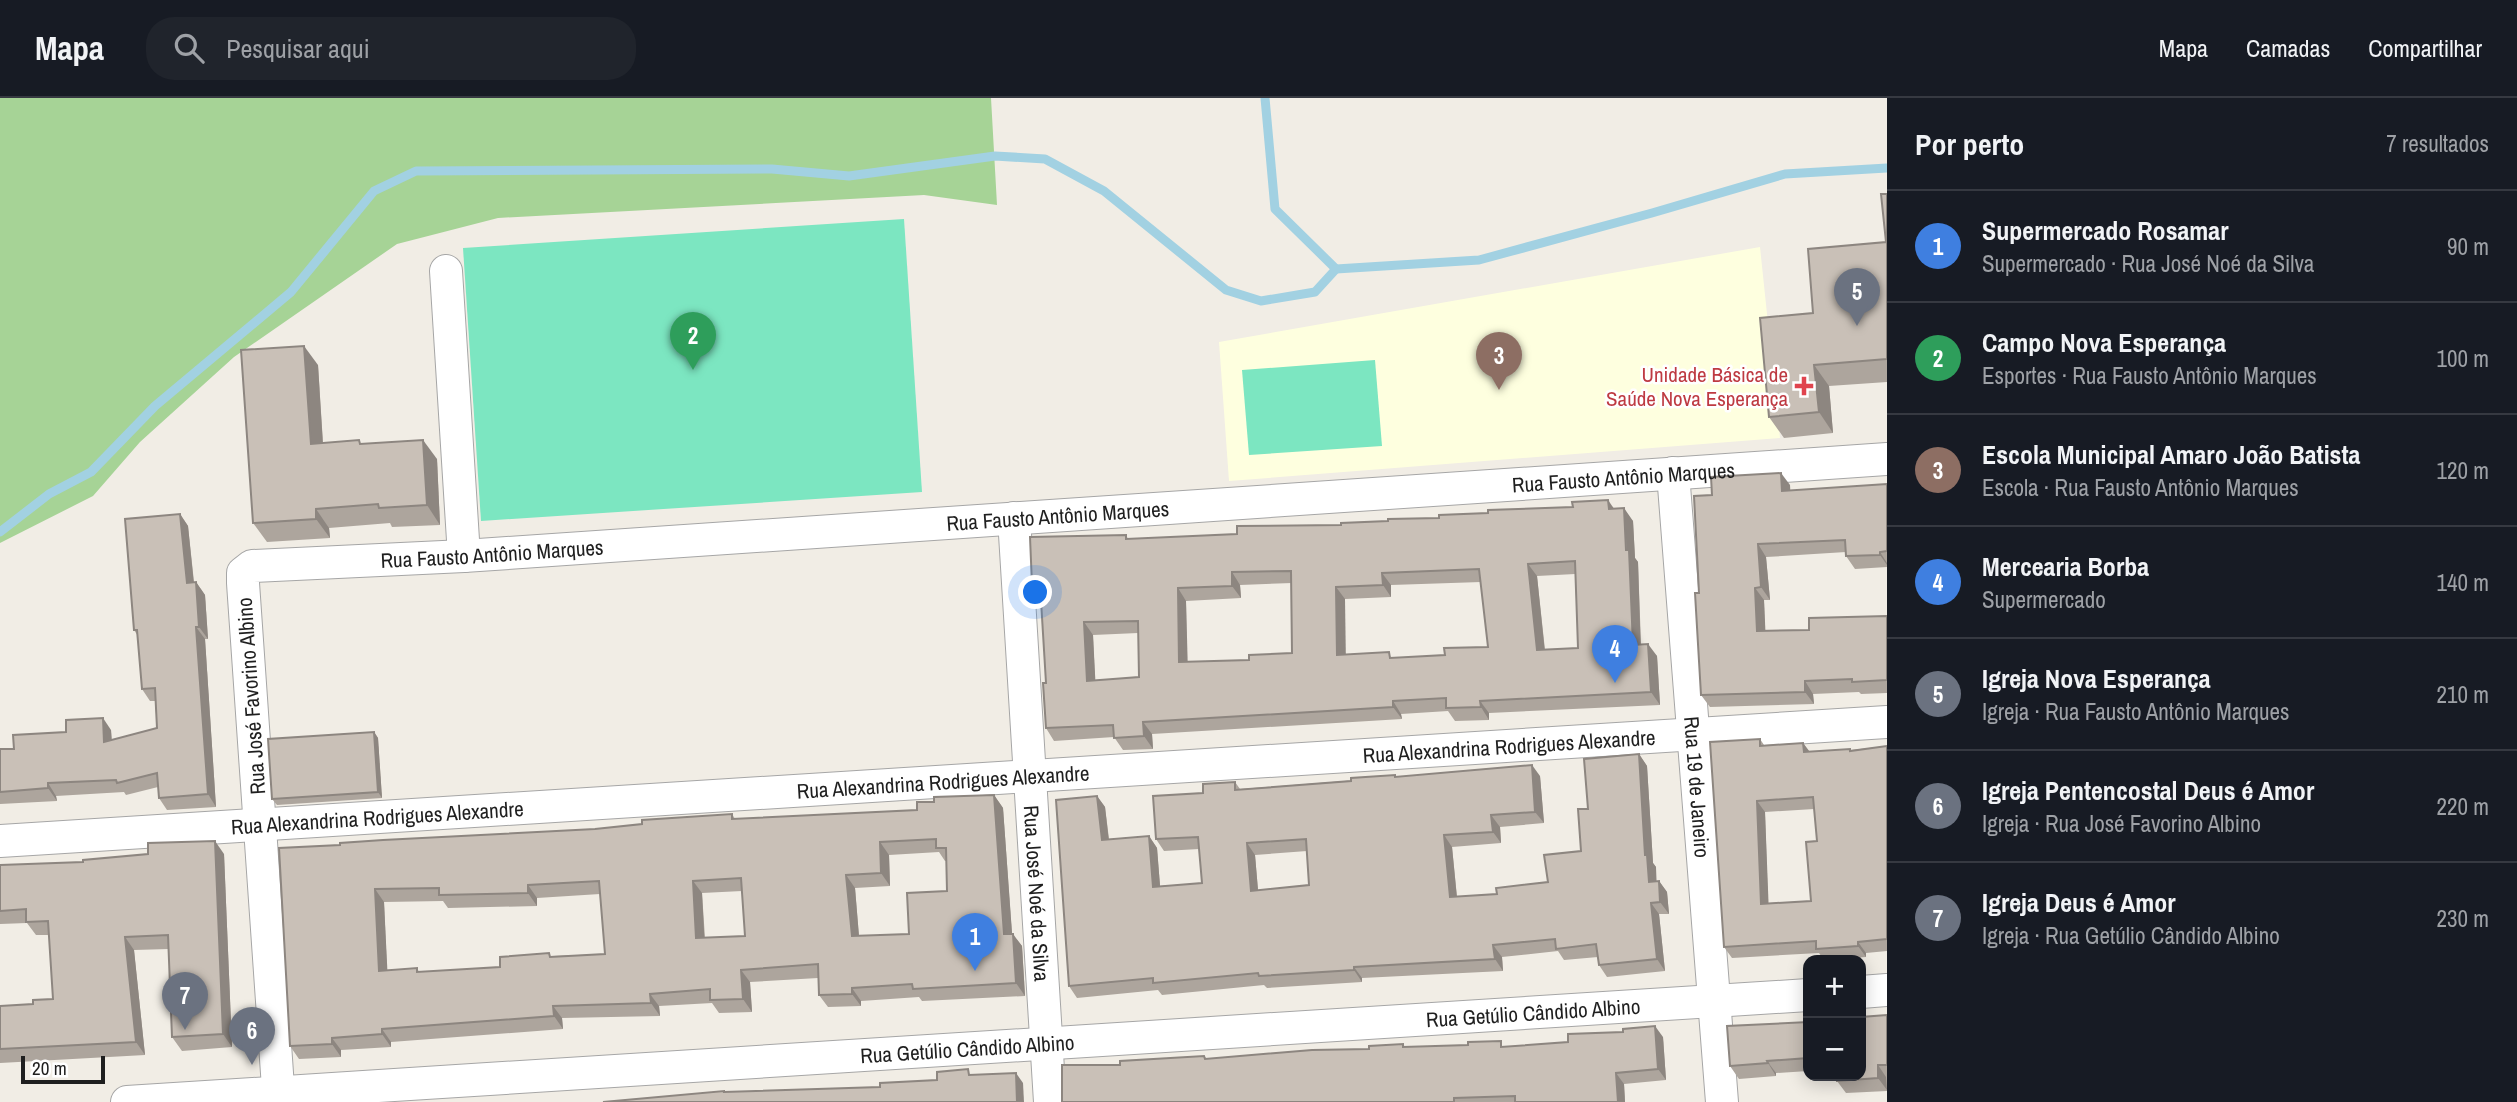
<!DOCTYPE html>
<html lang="pt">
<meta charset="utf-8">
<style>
:root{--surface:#171b24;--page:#20242c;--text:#f1f3f6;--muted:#9ea1a6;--line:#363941;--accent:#8c9099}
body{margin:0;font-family:"Archivo Narrow",sans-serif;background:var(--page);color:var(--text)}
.controls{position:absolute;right:21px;bottom:21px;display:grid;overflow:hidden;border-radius:14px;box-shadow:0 4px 18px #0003}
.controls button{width:63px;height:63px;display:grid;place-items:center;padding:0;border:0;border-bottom:2px solid var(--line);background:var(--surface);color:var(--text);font:35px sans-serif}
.scale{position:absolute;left:21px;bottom:18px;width:84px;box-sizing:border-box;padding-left:7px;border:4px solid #1f1f1f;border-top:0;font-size:19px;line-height:24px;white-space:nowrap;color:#1f1f1f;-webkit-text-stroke:5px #fff;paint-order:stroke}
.you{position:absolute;left:1036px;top:495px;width:24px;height:24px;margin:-18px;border:5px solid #fff;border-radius:50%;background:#1a73e8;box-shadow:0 0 0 10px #1a73e833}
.badge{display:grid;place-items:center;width:46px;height:46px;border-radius:50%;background:var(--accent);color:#fff;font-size:23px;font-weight:700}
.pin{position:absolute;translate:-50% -58px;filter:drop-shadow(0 2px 4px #0008)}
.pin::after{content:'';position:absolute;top:37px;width:24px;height:21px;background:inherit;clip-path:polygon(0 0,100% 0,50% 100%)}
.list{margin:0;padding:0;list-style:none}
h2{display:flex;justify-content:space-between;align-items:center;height:91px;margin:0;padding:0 28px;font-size:30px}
h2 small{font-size:23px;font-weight:400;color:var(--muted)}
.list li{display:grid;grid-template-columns:46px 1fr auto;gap:21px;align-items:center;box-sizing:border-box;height:112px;padding:0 28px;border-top:2px solid var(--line)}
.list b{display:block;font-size:26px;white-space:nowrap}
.list p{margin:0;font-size:23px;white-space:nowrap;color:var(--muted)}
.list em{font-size:23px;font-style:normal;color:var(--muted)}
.icon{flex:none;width:38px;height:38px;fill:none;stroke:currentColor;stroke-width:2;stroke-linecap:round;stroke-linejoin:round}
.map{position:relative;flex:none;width:1887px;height:1004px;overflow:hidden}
header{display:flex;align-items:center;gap:42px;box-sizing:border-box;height:98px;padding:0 35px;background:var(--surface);border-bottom:2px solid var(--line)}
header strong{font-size:33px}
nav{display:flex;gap:38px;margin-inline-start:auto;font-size:24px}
.search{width:490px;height:63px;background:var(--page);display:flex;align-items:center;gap:18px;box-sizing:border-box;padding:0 24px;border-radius:28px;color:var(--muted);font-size:26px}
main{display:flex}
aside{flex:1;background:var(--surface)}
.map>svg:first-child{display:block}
.education{fill:#feffdf}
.forest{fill:#a6d396}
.pitch{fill:#7ce6c1}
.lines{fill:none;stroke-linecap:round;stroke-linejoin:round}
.stream{stroke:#a2d1e2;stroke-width:9}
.street-casing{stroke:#a6a6a6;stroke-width:34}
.street{stroke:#fff;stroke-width:32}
.wall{fill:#ada59d;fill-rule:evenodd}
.shaded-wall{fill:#8d8680}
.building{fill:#c9c0b7;stroke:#8d8680;stroke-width:2;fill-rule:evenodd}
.health-dot{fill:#e0444e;stroke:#fff;stroke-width:2.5}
.labels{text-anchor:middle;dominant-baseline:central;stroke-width:5;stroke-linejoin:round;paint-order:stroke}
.health-label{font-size:21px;fill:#be3a42;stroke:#fff;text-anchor:end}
.street-label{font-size:21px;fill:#1f1f1f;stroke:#fff}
</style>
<header>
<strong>Mapa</strong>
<div class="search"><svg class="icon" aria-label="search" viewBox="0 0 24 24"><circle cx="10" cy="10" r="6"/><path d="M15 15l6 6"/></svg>Pesquisar aqui</div>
<nav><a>Mapa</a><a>Camadas</a><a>Compartilhar</a></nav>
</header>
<main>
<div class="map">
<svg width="1887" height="1004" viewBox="0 0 1887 1004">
<rect width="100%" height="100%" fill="#f1ede5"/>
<polygon class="education" points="1760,149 1780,340 1229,383 1219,244"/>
<polygon class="forest" points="0,0 991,0 997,107 924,97 498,120 397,146 234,259 140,344 93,398 0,445"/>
<g class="pitch">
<polygon points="904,121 922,394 481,423 463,150"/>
<polygon points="1375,262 1382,348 1249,357 1242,272"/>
</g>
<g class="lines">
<g class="stream">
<polyline points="1265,0 1275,111 1336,171 1479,162 1652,115 1785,76 1887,70"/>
<polyline points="0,434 49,396 91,374 155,308 291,194 374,93 416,73 772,71 849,78 995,58 1045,61 1104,93 1226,192 1261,203 1315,194 1336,171"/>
</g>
<g class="street-casing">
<g id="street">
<polyline points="446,173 464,458"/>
<path id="s1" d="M 1673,375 L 1722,1004"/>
<path id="s2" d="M 1014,420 L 1050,1004"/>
<path id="s3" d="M 0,743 L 1887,624"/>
<polyline points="1861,894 1887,892"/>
<path id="s4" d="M 127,1004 L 1808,897"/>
<path id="s5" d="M 279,1004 L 243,485 L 243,475 L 252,468 L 464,458 L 1887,361"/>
</g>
</g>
<use href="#street" class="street"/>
</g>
<g class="wall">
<polygon points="1887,96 1887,284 1829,288 1833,335 1784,340 1769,319 1813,215 1886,144"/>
<polygon points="318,267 323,345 362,345 437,361 440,427 392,429 390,425 329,430 330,440 267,444 253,425"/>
<polygon points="1887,386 1887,469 1855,471 1846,458 1846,454 1766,459 1770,502 1764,502 1765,533 1809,532 1887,518 1887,595 1861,596 1859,594 1813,596 1814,606 1710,609 1701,597 1712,397 1790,387 1790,393"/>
<path d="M 1614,411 L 1633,423 L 1635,460 L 1638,464 L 1641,546 L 1657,558 L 1660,607 L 1489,615 L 1489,622 L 1455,623 L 1448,613 L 1401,616 L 1402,621 L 1152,636 L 1153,651 L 1123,652 L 1114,639 L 1054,643 L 1046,630 L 1046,585 L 1041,499 L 1032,487 L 1126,437 L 1128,441 L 1237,436 L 1439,420 ZM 1575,476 L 1578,550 L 1545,552 L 1537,478 ZM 1481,484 L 1488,549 L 1445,557 L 1394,560 L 1345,556 L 1345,501 L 1391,499 L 1391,487 ZM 1292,485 L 1292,555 L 1249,562 L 1187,564 L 1186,503 L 1241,500 L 1240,487 ZM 1138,535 L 1139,579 L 1095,582 L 1093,537 Z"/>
<polygon points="180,416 188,428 194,484 196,484 205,497 208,541 205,541 216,709 167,712 159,700 158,689 126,697 124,694 56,698 57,703 0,706 0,651 14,651 111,632 112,642 157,630 155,603 150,603 142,591 138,538 134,532"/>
<polygon points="374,634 378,640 382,700 277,707 272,701"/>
<path d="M 1760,641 L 1764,647 L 1803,645 L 1810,654 L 1851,652 L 1887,648 L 1887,853 L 1866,855 L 1866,859 L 1824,862 L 1819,855 L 1732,860 L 1724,849 ZM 1814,711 L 1817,743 L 1811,803 L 1768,805 L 1765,714 Z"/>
<path d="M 1639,656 L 1647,668 L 1653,765 L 1656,769 L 1656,783 L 1659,783 L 1667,794 L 1669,816 L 1659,816 L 1665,873 L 1607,879 L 1599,867 L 1598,859 L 1564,862 L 1558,853 L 1502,859 L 1503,873 L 1362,880 L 1362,884 L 1267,890 L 1264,887 L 1162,897 L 1158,892 L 1077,900 L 1069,888 L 1097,698 L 1105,709 L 1109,741 L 1149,738 L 1157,750 L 1160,788 L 1202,785 L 1199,751 L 1164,753 L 1156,741 L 1203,695 L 1235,684 L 1240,691 L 1396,679 L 1540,678 L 1544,725 L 1500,729 L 1501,745 L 1452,749 L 1457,799 L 1497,796 L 1548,784 L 1581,753 L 1588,711 ZM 1307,753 L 1309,787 L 1258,792 L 1255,757 Z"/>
<path d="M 994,697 L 1003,710 L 1012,836 L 1022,848 L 1025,898 L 922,903 L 919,899 L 861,903 L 861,908 L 828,909 L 819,897 L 818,880 L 750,884 L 752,914 L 719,915 L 712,905 L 659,908 L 660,918 L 562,920 L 563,931 L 391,944 L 391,949 L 341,952 L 341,959 L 299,961 L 290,948 L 340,747 L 595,731 L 732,716 L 735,721 L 917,712 L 934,704 ZM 939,754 L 945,763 L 946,763 L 947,793 L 909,836 L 859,838 L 855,790 L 890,788 L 889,757 ZM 742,793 L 745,838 L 705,840 L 702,795 ZM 600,796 L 605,856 L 552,858 L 500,869 L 419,874 L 417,870 L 387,872 L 384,804 L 443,803 L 448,810 L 537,808 L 537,800 Z"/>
<polygon points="224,756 232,949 182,953 172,939 169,851 134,852 145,957 0,965 0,908 33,906 53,901 49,837 36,837 27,825 0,826 0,767 83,764"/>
<polygon points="1887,917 1887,993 1846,995 1837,983"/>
<polygon points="1808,924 1808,973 1776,975 1776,978 1739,981 1730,968"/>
<polygon points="1663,939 1666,982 1624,986 1625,1004 1062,1004 1120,967 1204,958 1207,961 1369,951 1403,946 1405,949 1505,949"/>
</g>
<g class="shaded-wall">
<polygon points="304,248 318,267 324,365 311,346"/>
<polygon points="1814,267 1829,288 1833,335 1819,314"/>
<polygon points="423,342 437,361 440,427 427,407"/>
<polygon points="1781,375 1790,387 1791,406 1782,393"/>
<polygon points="1608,402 1617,415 1609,411"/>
<polygon points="1624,410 1633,423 1635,460 1638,464 1641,559 1633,547"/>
<polygon points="316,411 329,430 330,440 316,421"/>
<polygon points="180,416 188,428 195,497 187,485"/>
<polygon points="1758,446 1766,459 1770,502 1761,489"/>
<polygon points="1880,454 1887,465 1887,467 1880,457"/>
<polygon points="1528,466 1537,478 1546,565 1537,552"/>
<polygon points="1232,474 1240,487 1241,500 1232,488"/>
<polygon points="1382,475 1391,487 1391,499 1383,487"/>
<polygon points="196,484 205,497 208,541 199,529"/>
<polygon points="1336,489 1345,501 1346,569 1337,557"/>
<polygon points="1178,490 1186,503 1188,576 1179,564"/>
<polygon points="1755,490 1764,502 1766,546 1757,533"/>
<polygon points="1084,524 1093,537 1096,595 1087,583"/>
<polygon points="196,529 205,541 216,709 208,696"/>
<polygon points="1648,546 1657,558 1660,607 1651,594"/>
<polygon points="1805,583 1813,596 1814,606 1805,594"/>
<polygon points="1393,603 1401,616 1402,621 1393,609"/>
<polygon points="1480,603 1489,615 1489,622 1481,609"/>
<polygon points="103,620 111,632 112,656 104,644"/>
<polygon points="1143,624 1152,636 1153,651 1144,638"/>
<polygon points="374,634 378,640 382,700 378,694"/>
<polygon points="1803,645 1811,656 1804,654"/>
<polygon points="1639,656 1647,668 1653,765 1656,769 1657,795 1649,784 1645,757"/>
<polygon points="1532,667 1540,678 1544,725 1535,714"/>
<polygon points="48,685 56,698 57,703 48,690"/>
<polygon points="994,697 1003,710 1013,849 1004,836"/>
<polygon points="1097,698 1105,709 1110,753 1102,742"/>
<polygon points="1757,703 1765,714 1769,817 1761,806"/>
<polygon points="1491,717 1500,729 1501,745 1493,734"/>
<polygon points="1444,737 1452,749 1458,811 1450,799"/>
<polygon points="1149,738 1157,750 1161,800 1153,789"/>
<polygon points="215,743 224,756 232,949 223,936"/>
<polygon points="880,744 889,757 890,788 881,775"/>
<polygon points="1247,745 1255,757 1259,804 1251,793"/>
<polygon points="846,777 855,790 860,851 852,838"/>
<polygon points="693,783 702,795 705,853 696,840"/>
<polygon points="1659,783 1667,794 1669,816 1660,804"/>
<polygon points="528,787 537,800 537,808 528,795"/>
<polygon points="375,791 384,804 388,885 379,873"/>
<polygon points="1651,805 1659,816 1665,873 1657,861"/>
<polygon points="1013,836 1022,848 1025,898 1016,885"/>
<polygon points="125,839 134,852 145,957 136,944"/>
<polygon points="1858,844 1866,855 1866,859 1858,848"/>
<polygon points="1493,847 1502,859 1503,873 1495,861"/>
<polygon points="1354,869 1362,880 1362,884 1354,872"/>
<polygon points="741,872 750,884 752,914 743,901"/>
<polygon points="852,890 861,903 861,908 852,896"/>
<polygon points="650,896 659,908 660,918 651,905"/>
<polygon points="553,908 562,920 563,931 554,918"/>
<polygon points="1655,928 1663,939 1666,982 1658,971"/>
<polygon points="382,931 391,944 391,949 382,936"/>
<polygon points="332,940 341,952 341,959 332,946"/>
<polygon points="1767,963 1776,975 1776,978 1768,965"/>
<polygon points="1878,967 1886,979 1887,992 1878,980"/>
<polygon points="1016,975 1023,985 1024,1004 1017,1004"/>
<polygon points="1616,975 1624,986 1625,1004 1618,1004"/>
</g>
<g class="building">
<polygon points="1881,96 1887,96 1887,261 1814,267 1819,314 1769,319 1760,220 1813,215 1808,151 1886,144"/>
<polygon points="304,248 311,346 359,342 360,346 423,342 427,407 379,410 378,406 316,411 316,421 253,425 241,252"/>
<polygon points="1781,375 1782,393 1887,386 1887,453 1880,454 1880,457 1846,458 1845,442 1758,446 1761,489 1755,490 1757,533 1809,532 1809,520 1887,518 1887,582 1852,584 1852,581 1805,583 1805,594 1701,597 1695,495 1699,495 1694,398 1712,397 1711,379"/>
<path d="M 1608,402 L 1609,411 L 1624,410 L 1626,452 L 1629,452 L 1633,547 L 1648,546 L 1651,594 L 1480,603 L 1481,609 L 1446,610 L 1446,600 L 1393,603 L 1393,609 L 1143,624 L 1144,638 L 1114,640 L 1113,627 L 1046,630 L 1043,585 L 1046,585 L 1040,486 L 1032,487 L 1030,439 L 1126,437 L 1126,441 L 1237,436 L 1237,428 L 1341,427 L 1341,425 L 1388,423 L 1388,421 L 1439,420 L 1439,417 L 1488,415 L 1488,412 L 1573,409 L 1572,404 ZM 1575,463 L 1578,550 L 1537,552 L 1528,466 ZM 1479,471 L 1488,549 L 1444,550 L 1445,557 L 1390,560 L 1389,554 L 1337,557 L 1336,489 L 1383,487 L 1382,475 ZM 1291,473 L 1292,555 L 1249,557 L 1249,562 L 1179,564 L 1178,490 L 1232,488 L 1232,474 ZM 1138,523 L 1139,579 L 1087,583 L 1084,524 Z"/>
<polygon points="180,416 187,485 196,484 199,529 196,529 208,696 159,700 157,675 117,685 116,682 48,685 48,690 0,694 0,651 14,651 13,637 66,634 66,622 103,620 104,644 157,630 155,590 142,591 137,532 134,532 125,421"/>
<polygon points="374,634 378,694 272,701 268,641"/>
<path d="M 1760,641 L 1760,648 L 1803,645 L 1804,654 L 1850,651 L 1850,653 L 1887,648 L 1887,841 L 1858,844 L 1858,848 L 1816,851 L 1816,843 L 1724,849 L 1710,644 ZM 1813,699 L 1817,743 L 1806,744 L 1811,803 L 1761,806 L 1757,703 Z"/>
<path d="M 1639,656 L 1645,757 L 1647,757 L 1649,784 L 1659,783 L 1660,804 L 1651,805 L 1657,861 L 1599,867 L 1596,846 L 1556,851 L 1555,841 L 1493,847 L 1495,861 L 1354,869 L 1354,872 L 1259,878 L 1258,875 L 1153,885 L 1153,880 L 1069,888 L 1056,702 L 1097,698 L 1102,742 L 1149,738 L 1153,789 L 1202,785 L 1198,739 L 1156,741 L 1153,698 L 1203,695 L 1203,686 L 1235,684 L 1235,692 L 1351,683 L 1351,680 L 1395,677 L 1395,679 L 1532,667 L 1535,714 L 1491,717 L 1493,734 L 1444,737 L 1450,799 L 1497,796 L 1496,790 L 1548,784 L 1544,757 L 1581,753 L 1578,711 L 1588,711 L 1584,661 ZM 1306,741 L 1309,787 L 1251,793 L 1247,745 Z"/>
<path d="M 994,697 L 1004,836 L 1013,836 L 1016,885 L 913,891 L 912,886 L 852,890 L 852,896 L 819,897 L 818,866 L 741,872 L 743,901 L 710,902 L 710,891 L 650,896 L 651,905 L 553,908 L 554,918 L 382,931 L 382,936 L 332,940 L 332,946 L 290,948 L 279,750 L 340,747 L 340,745 L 383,742 L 595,731 L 642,726 L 642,722 L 732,716 L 732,721 L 917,712 L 917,704 L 934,704 L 934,699 ZM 936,741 L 936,750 L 946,750 L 947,793 L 907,795 L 909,836 L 852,838 L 846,777 L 881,775 L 880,744 ZM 741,780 L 745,838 L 696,840 L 693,783 ZM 599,783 L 605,856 L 550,859 L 549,855 L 500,859 L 500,869 L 417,874 L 417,870 L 379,873 L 375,791 L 439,790 L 439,797 L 528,795 L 528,787 Z"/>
<polygon points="215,743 223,936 172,939 168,837 125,839 136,944 0,951 0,908 33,906 33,902 53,901 48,823 26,824 26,811 0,813 0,767 83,764 83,762 148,756 148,745"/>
<polygon points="1887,917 1887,967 1878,967 1878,980 1837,983 1837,978 1861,978 1861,919"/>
<polygon points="1808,924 1808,960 1767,963 1768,965 1730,968 1727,928"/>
<polygon points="1655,928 1658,971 1616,975 1618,1004 1515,1004 1515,998 1454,1000 1454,1004 1062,1004 1062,967 1120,967 1120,963 1204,958 1205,961 1312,952 1369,951 1369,948 1403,946 1403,949 1468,947 1468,944 1501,943 1501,949 1568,944 1568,936 1623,934 1623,931"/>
<polygon points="968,971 969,977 1016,975 1017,1004 603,1004 724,993 724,994 880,989 880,985 937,982 937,974"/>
</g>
<path class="health-dot" d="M1800.5 277.5h7v7h7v7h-7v7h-7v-7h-7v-7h7z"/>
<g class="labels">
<g class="health-label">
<text x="1788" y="276">Unidade Básica de<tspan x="1788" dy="24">Saúde Nova Esperança</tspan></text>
</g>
<g class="street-label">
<text stroke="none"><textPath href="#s5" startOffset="1916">Rua Fausto Antônio Marques</textPath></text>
<text stroke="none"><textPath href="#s5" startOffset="1349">Rua Fausto Antônio Marques</textPath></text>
<text stroke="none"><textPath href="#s5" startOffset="782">Rua Fausto Antônio Marques</textPath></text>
<text transform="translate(251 598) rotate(-94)">Rua José Favorino Albino</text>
<text stroke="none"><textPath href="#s3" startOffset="1512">Rua Alexandrina Rodrigues Alexandre</textPath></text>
<text stroke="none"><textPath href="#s3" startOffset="945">Rua Alexandrina Rodrigues Alexandre</textPath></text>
<text stroke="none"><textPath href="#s1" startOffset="315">Rua 19 de Janeiro</textPath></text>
<text stroke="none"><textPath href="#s3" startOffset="378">Rua Alexandrina Rodrigues Alexandre</textPath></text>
<text stroke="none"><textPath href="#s2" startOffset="376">Rua José Noé da Silva</textPath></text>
<text stroke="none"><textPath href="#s4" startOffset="1409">Rua Getúlio Cândido Albino</textPath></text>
<text stroke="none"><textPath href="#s4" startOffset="842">Rua Getúlio Cândido Albino</textPath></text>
</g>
</g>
</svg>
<div class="controls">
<button>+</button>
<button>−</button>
</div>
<div class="scale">20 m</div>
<div class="you"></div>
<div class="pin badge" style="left:975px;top:873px;background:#3f7fe0">1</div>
<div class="pin badge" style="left:693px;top:272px;background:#2e9e5b">2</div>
<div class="pin badge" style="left:1499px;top:292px;background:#8d6e63">3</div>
<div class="pin badge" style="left:1615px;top:585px;background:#3f7fe0">4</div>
<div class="pin badge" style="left:1857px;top:228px;background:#6b7280">5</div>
<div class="pin badge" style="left:252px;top:967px;background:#6b7280">6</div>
<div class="pin badge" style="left:185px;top:932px;background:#6b7280">7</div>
</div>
<aside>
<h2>Por perto<small>7 resultados</small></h2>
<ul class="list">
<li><span class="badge" style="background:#3f7fe0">1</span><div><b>Supermercado Rosamar</b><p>Supermercado · Rua José Noé da Silva</p></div><em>90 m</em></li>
<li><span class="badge" style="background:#2e9e5b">2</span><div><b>Campo Nova Esperança</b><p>Esportes · Rua Fausto Antônio Marques</p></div><em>100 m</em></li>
<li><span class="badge" style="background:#8d6e63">3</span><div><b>Escola Municipal Amaro João Batista</b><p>Escola · Rua Fausto Antônio Marques</p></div><em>120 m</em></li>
<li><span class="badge" style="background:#3f7fe0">4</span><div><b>Mercearia Borba</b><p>Supermercado</p></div><em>140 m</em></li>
<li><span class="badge" style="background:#6b7280">5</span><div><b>Igreja Nova Esperança</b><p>Igreja · Rua Fausto Antônio Marques</p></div><em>210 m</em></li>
<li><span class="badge" style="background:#6b7280">6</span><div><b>Igreja Pentencostal Deus é Amor</b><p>Igreja · Rua José Favorino Albino</p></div><em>220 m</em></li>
<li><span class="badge" style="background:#6b7280">7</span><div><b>Igreja Deus é Amor</b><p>Igreja · Rua Getúlio Cândido Albino</p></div><em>230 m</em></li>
</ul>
</aside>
</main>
